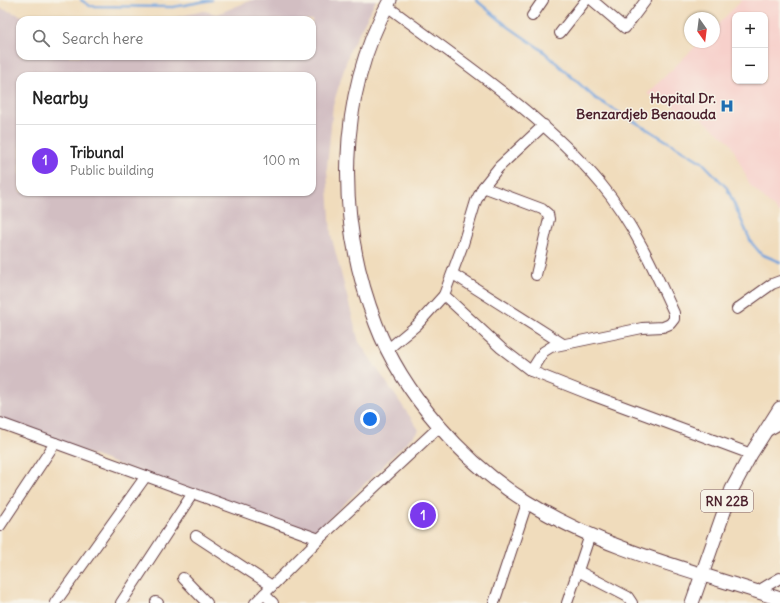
<!DOCTYPE html>
<meta charset="utf-8">
<style>
:root{--surface:#fff;--page:#f2f2f2;--text:#222;--muted:#767676;--line:#e0e0e0;--accent:#7c3aed}
body{margin:0;font-family:Delius,sans-serif;background:var(--page);color:var(--text)}
.controls{position:absolute;right:12px;top:12px;display:grid;overflow:hidden;border-radius:8px;box-shadow:0 1px 3px #0004}
.controls button{width:36px;height:36px;display:grid;place-items:center;padding:0;border:0;border-bottom:1px solid var(--line);background:var(--surface);color:var(--text);font:20px sans-serif}
.compass{position:absolute;left:684px;top:12px;width:36px;height:36px;border-radius:50%;background:var(--surface);box-shadow:0 1px 3px #0004;rotate:166deg}
.you{position:absolute;left:370px;top:419px;width:14px;height:14px;margin:-10px;border:3px solid #fff;border-radius:50%;background:#1a73e8;box-shadow:0 0 0 6px #1a73e833}
.badge{display:grid;place-items:center;width:26px;height:26px;border-radius:50%;background:var(--accent);color:#fff;font-size:13px;font-weight:700}
.pin{position:absolute;translate:-50% -50%;border:2px solid #fff;box-shadow:0 1px 4px #0006}
.list{margin:0;padding:0;list-style:none}
h2{display:flex;justify-content:space-between;align-items:center;height:52px;margin:0;padding:0 16px;font-size:17px}
h2 small{font-size:13px;font-weight:400;color:var(--muted)}
.list li{display:grid;grid-template-columns:26px 1fr auto;gap:12px;align-items:center;box-sizing:border-box;height:72px;padding:0 16px;border-top:1px solid var(--line)}
.list b{display:block;font-size:15px;white-space:nowrap}
.list p{margin:0;font-size:13px;white-space:nowrap;color:var(--muted)}
.list em{font-size:13px;font-style:normal;color:var(--muted)}
.icon{flex:none;width:22px;height:22px;fill:none;stroke:currentColor;stroke-width:2;stroke-linecap:round;stroke-linejoin:round}
.map{position:relative;flex:none;width:780px;height:603px;overflow:hidden}
.search{position:absolute;background:var(--surface);box-shadow:0 1px 3px #0004;left:16px;top:16px;width:300px;height:44px;display:flex;align-items:center;gap:10px;box-sizing:border-box;padding:0 14px;border-radius:12px;color:var(--muted);font-size:15px}
.panel{position:absolute;background:var(--surface);box-shadow:0 1px 3px #0004;left:16px;top:72px;width:300px;height:124px;border-radius:12px}
.map>svg:first-child{display:block}
.built{fill:#f7d0cb;fill-rule:evenodd}
.industrial{fill:#d2bec2;fill-rule:evenodd}
.lines{fill:none;stroke-linecap:round;stroke-linejoin:round}
.stream{stroke:#72a2dc;stroke-width:2.5}
.minor-casing{stroke:#633b41;stroke-width:12}
.major-casing{stroke:#633b41;stroke-width:15}
.minor{stroke:#fff;stroke-width:10}
.major{stroke:#fff;stroke-width:13}
.labels{text-anchor:middle;dominant-baseline:central;stroke-width:3;stroke-linejoin:round;paint-order:stroke}
.shield{fill:#f7f3e8;stroke:#7e5f64;stroke-width:1}
.shield-label{font-size:13px;font-weight:bold;fill:#4a1f2b}
.poi-label{font-size:14px;font-weight:bold;fill:#4a1f2b;stroke:#f7f3e8;text-anchor:end}
</style>
<div class="map">
<svg width="780" height="603" viewBox="0 0 780 603">
<rect width="100%" height="100%" fill="#f7f3e8"/>
<filter id="ink" filterUnits="userSpaceOnUse"><feTurbulence type="fractalNoise" baseFrequency=".025" numOctaves="2"/><feDisplacementMap in="SourceGraphic" scale="8" xChannelSelector="R" yChannelSelector="G"/><feConvolveMatrix kernelMatrix="1 2 1 2 8 2 1 2 1" color-interpolation-filters="sRGB"/></filter>
<filter id="wash" filterUnits="userSpaceOnUse"><feTurbulence type="fractalNoise" baseFrequency=".012" numOctaves="4" result="noise"/><feDisplacementMap in="SourceGraphic" scale="16" xChannelSelector="R" yChannelSelector="G"/><feGaussianBlur stdDeviation="0.9" result="paint"/><feColorMatrix in="noise" values="0 0 0 0 0 0 0 0 0 0 0 0 0 0 0 0 0 1.4 0 .05"/><feComposite in="paint" operator="in"/></filter>
<g filter="url(#wash)">
<rect width="100%" height="100%" fill="#f0dcbc"/>
<path class="built" d="M 742,0 L 780,0 L 780,214 L 750,185 L 730,142 L 702,119 L 647,94 L 700,42 L 714,42 L 714,28 ZM 735,15 L 765,15 L 765,81 L 735,81 Z"/>
<path class="industrial" d="M 252,0 L 376,0 L 350,50 L 333,105 L 327,168 L 331,235 L 359,342 L 419,430 L 312,536 L 0,421 L 0,8 L 34,20 L 20,20 L 20,56 L 312,56 L 312,20 L 171,20 L 176,17 L 204,11 L 217,14 ZM 20,76 L 312,76 L 312,192 L 20,192 Z"/>
<g class="lines">
<g class="stream">
<polyline points="81,0 90,6 173,7 212,0"/>
<polyline points="476,0 506,25 542,50 595,98 702,162 727,188 751,242 761,254 780,262"/>
</g>
</g>
</g>
<g filter="url(#ink)">
<g class="lines">
<g class="minor-casing">
<g id="minor">
<polyline points="592,0 625,28 646,0"/>
<path d="M 387,6 C 460,61 541,113 601,184 C 632,221 654,269 674,313 L 674,319 L 670,324 L 663,327 L 642,328 L 551,347 L 543,352 L 531,371"/>
<polyline points="532,16 543,0"/>
<polyline points="560,33 586,0"/>
<polyline points="544,125 499,167 483,187 476,201 463,244 444,295 501,348 531,371 589,394 751,454"/>
<polyline points="483,187 542,209 548,214 549,219 536,275"/>
<polyline points="453,274 563,344"/>
<polyline points="737,309 772,284 780,281"/>
<polyline points="388,349 417,325 444,295"/>
<polyline points="0,423 319,539"/>
<polyline points="764,433 780,424"/>
<polyline points="0,526 55,443"/>
<polyline points="196,536 272,586"/>
<polyline points="578,571 628,597 632,603"/>
<polyline points="183,578 207,603"/>
<polyline points="758,591 780,578"/>
<polyline points="264,594 273,603"/>
<polyline points="156,602 158,603"/>
<polyline points="55,603 146,476"/>
<polyline points="121,603 193,493"/>
<polyline points="255,603 319,539 440,426"/>
<polyline points="494,603 527,503"/>
<polyline points="567,603 590,535"/>
</g>
</g>
<g class="major-casing">
<g id="major">
<path d="M 390,0 C 336,98 336,221 376,324 C 402,393 465,464 527,502 C 604,550 695,571 780,599"/>
<polyline points="692,603 732,489 751,454 780,408"/>
</g>
</g>
<use href="#minor" class="minor"/>
<use href="#major" class="major"/>
</g>
</g>
<defs>
<g id="hospital-bare" transform="scale(1.08)"><path d="M-5-5h3v3.5h4V-5h3V5h-3V1.5h-4V5h-3Z" fill="#1f6fb2" stroke="#f7f3e8" stroke-width="2.5" paint-order="stroke"/></g>
</defs>
<g fill-rule="evenodd">
<use href="#hospital-bare" x="727" y="106"/>
</g>
<g class="labels">
<rect class="shield" x="701" y="490" width="52" height="22" rx="3"/>
<g class="shield-label">
<text x="727" y="501">RN 22B</text>
</g>
<g class="poi-label">
<text x="716" y="98">Hopital Dr.<tspan x="716" dy="16">Benzardjeb Benaouda</tspan></text>
</g>
</g>
</svg>
<div class="controls">
<button>+</button>
<button>−</button>
</div>
<svg class="compass" viewBox="-18 -18 36 36"><path d="M0-13l5 13h-10z" fill="#e53935"/><path d="M0 13l5-13h-10z" fill="#767676"/></svg>
<div class="you"></div>
<div class="pin badge" style="left:423px;top:515px">1</div>
<div class="search"><svg class="icon" aria-label="search" viewBox="0 0 24 24"><circle cx="10" cy="10" r="6"/><path d="M15 15l6 6"/></svg>Search here</div>
<section class="panel">
<h2>Nearby<small></small></h2>
<ul class="list">
<li><span class="badge">1</span><div><b>Tribunal</b><p>Public building</p></div><em>100 m</em></li>
</ul>
</section>
</div>
